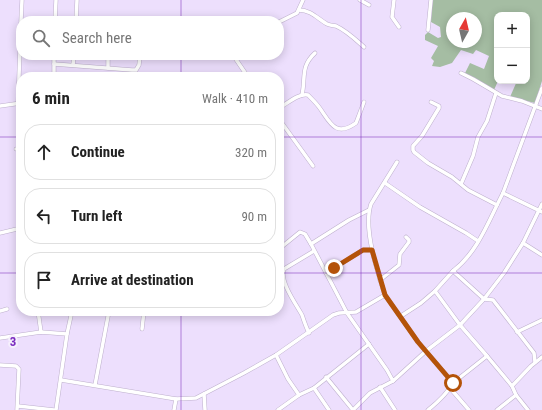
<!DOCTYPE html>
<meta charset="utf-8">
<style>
:root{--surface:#fff;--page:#f2f2f2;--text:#222;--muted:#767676;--line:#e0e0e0}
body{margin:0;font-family:"Roboto Condensed",sans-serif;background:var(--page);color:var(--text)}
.controls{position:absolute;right:12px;top:12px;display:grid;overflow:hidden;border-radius:8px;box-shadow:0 2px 10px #0003}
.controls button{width:36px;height:36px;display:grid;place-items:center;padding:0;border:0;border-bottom:1px solid var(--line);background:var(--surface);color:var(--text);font:20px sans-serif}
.compass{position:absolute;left:446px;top:12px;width:36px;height:36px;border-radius:50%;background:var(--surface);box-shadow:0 2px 10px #0003;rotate:8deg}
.stop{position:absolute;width:12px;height:12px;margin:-9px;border:3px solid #b45309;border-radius:50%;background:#fff}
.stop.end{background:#b45309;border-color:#fff;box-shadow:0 1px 4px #0008}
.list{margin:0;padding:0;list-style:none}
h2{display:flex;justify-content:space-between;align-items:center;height:52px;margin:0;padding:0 16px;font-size:17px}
h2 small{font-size:13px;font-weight:400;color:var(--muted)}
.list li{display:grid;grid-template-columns:26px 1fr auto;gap:12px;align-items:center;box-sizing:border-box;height:56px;margin:0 8px 8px;padding:0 8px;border:1px solid var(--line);border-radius:16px}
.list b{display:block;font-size:15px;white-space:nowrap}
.list em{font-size:13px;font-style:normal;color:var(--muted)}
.icon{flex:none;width:22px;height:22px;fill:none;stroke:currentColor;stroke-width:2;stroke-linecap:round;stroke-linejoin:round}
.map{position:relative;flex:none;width:542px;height:410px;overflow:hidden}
.search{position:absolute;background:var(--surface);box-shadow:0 2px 10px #0003;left:16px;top:16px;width:268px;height:44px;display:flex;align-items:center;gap:10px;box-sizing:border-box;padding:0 14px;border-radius:16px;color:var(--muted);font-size:15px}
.panel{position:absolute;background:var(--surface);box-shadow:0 2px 10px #0003;left:16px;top:72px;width:268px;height:244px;border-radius:16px}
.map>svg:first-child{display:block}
.green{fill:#a5bda3;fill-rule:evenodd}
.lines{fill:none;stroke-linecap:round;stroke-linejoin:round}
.minor-casing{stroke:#beb0cd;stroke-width:4.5}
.minor{stroke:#fff;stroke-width:3.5}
.route{stroke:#b45309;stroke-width:5}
.grid{fill:none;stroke:#7b2cbf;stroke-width:1;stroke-opacity:0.55}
.grid-label{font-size:13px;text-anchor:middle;font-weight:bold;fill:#7b2cbf;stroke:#f6f0fd;stroke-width:4;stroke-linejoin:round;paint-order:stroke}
</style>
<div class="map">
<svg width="542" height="410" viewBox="0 0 542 410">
<rect width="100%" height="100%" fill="#eddffd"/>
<path class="green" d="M 432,0 L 542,0 L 542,81 L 535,103 L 510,97 L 517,81 L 527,81 L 527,15 L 497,15 L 497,81 L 498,81 L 494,90 L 465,73 L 470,63 L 484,69 L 489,56 L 476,50 L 473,54 L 461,50 L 452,63 L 440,67 L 432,66 L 434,61 L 431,58 L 438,46 L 425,40 L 425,35 L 428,32 L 438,38 L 441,37 L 440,27 L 431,22 ZM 452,18 L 476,18 L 476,42 L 452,42 Z"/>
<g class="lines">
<g class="minor-casing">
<g id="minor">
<polyline points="360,0 369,5"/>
<polyline points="394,0 392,17 399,27"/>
<path d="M 299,10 C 311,10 318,19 327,24 C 331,26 333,25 336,26 C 347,31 356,40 364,47"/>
<polyline points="21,21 22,0"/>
<polyline points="55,21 56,0"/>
<polyline points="76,21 77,0"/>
<polyline points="279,22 297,13 303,0"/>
<polyline points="428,30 431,0"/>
<polyline points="54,55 54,77"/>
<polyline points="233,55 248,77"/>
<polyline points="54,64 132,70 136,70 139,65 140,55"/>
<polyline points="73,65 74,55"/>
<polyline points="108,68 108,55"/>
<polyline points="461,73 473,79 502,96 522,101 542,109"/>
<path d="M 302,95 C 306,77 300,67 315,53"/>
<polyline points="431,102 439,106 439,108 422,136 413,146 413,150 414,152 428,163 452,177 468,190 497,205"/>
<polyline points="18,103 21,22"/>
<polyline points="0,106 21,103"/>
<path d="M 279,108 C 288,103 299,93 308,95 C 312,99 316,103 319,107 C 330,122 335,138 356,123 L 364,102"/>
<polyline points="279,119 313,166"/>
<polyline points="16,149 21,149"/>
<polyline points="385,183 420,207 466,233 478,241"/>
<polyline points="461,184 473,156 478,137 487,121 496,93"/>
<polyline points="503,193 542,88"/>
<polyline points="369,210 349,220 311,244 347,313 387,370 393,381 426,351 460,325 484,299 504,273 523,243 542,255"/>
<polyline points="0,233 21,228"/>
<polyline points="523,243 542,204"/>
<polyline points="279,249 300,232 305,234 311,244"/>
<path d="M 453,271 C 478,252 489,220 503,193 L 542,212"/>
<polyline points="326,273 363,250 372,250"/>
<polyline points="380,280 399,265 400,254 409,242 409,240 406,237"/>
<path d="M 385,295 C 377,271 363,228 371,204 L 397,162"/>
<polyline points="0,311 7,309"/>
<polyline points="38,311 41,332"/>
<polyline points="401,316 421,303 435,291"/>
<polyline points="142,329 144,311"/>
<polyline points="517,332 542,320"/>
<path d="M 309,333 C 306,327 304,321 302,315 C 296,304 279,281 284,269 L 314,251"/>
<polyline points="67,334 72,311"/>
<polyline points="0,338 41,332 67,334 56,410"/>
<polyline points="276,355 288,379 299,395"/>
<polyline points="487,356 512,386 531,366 542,357"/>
<polyline points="0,365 16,366 19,369 17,410"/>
<polyline points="326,377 353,410"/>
<polyline points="61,380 176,399 196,398 244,373 276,355 333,315 339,313 356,312 385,295 418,342 453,383 487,356 460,325 435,291 453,271 484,299 493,300 534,353 535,362"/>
<polyline points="95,385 109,311"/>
<polyline points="380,387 395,410"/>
<polyline points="314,388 369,344"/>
<polyline points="450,388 469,410"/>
<polyline points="204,394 205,410"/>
<polyline points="516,395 528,410"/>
<polyline points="18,406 54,410"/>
<polyline points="174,410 176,399"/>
<polyline points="278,410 299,395 314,388 329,410"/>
<polyline points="353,410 370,393 393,381"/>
<path d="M 428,410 C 438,402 447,394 453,383"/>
<polyline points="497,410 516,395 512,386"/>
</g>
</g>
<use href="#minor" class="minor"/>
</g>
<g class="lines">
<polyline class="route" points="334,268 363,250 372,250 385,295 418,342 453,383"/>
</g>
<path class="grid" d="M 181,0 L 181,21M 361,0 L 361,410M 181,55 L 181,77M 0,137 L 21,137M 279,137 L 542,137M 0,273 L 21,273M 279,273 L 542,273M 181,311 L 181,410"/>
<g class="grid-label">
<text x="13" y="346">3</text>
</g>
</svg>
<div class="controls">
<button>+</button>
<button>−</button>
</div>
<svg class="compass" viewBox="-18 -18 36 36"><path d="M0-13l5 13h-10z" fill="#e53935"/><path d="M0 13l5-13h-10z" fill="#767676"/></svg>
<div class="stop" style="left:453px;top:383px"></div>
<div class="stop end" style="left:334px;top:268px"></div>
<div class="search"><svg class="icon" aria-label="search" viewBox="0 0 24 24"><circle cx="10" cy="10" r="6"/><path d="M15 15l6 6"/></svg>Search here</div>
<section class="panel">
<h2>6 min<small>Walk · 410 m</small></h2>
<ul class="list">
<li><svg class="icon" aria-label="ahead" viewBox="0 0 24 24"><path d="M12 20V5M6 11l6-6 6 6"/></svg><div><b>Continue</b></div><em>320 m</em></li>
<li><svg class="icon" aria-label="left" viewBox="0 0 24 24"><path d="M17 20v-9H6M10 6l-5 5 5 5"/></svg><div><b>Turn left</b></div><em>90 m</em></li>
<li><svg class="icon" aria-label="arrive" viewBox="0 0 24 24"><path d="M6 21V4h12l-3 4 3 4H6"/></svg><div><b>Arrive at destination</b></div></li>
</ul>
</section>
</div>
